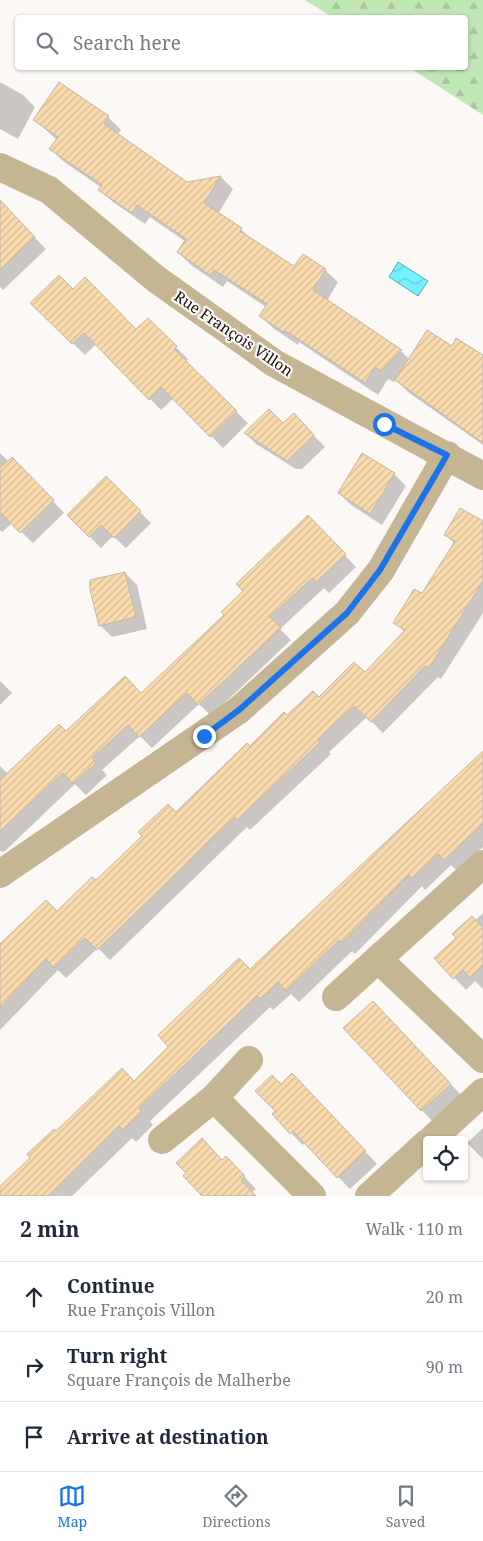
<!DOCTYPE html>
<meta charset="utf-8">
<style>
:root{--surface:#fff;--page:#f2f2f3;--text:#1f2937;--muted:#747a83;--line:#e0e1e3;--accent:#1a73e8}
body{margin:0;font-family:"Noto Serif",serif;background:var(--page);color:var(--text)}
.controls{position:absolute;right:15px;bottom:15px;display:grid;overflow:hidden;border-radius:5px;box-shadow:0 1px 4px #0004}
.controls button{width:45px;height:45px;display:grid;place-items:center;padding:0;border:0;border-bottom:1px solid var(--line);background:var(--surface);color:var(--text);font:25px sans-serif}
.stop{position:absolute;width:15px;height:15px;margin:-11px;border:4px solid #1a73e8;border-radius:50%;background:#fff}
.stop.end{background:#1a73e8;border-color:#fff;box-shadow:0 1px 5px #0008}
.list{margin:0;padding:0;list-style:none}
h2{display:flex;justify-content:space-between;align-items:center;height:65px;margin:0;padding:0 20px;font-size:21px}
h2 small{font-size:16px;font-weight:400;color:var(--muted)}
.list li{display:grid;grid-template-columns:32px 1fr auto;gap:15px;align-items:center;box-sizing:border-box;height:70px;padding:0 20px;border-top:1px solid var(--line)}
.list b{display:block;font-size:19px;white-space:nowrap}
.list p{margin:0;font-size:16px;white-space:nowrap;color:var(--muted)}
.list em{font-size:16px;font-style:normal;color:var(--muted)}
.icon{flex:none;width:28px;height:28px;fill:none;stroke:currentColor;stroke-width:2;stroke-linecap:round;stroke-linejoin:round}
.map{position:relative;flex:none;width:483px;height:1196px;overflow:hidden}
.search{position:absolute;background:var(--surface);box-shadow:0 1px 4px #0004;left:15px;right:15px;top:15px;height:55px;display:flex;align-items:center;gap:12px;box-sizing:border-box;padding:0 18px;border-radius:5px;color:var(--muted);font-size:19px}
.sheet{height:275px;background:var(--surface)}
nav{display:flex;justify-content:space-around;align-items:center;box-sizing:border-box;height:70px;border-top:1px solid var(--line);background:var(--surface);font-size:14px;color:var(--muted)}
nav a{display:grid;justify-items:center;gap:2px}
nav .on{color:var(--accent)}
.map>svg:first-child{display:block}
.forest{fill:url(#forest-firs)}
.water{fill:url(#water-waves);stroke:#57acb5}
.shadow{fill:#0003}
.building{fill:url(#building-hatch);stroke:#c2b7a7}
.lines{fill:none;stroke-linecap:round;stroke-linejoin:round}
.minor{stroke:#c6b592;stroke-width:28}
.route{stroke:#1a73e8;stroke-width:6}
.labels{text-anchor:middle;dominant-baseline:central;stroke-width:4.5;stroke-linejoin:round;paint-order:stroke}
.street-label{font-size:15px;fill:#140e0b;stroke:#fcf8f6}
</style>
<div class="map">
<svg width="483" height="1196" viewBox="0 0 483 1196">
<defs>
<pattern id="forest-firs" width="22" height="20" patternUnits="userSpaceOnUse" patternTransform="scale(1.25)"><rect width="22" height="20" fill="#c1e7b7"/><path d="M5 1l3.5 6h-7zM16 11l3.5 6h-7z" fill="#a5c59c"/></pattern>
<pattern id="water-waves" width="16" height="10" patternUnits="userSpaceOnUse" patternTransform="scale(1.25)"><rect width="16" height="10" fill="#74f0fe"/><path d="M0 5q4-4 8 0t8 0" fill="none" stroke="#64cdd8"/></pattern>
<pattern id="building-hatch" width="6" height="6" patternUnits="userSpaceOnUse" patternTransform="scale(1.25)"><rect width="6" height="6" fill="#f9dbae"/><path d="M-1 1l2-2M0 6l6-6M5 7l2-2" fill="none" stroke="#d5bb94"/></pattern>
</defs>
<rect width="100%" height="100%" fill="#fcf8f6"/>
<polygon class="forest" points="305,0 483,0 483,115 410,68 466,68 466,18 332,17"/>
<polygon class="water" points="398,262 428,281 418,296 389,277"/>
<g class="shadow">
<polygon points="0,82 23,95 35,107 18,139 0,129"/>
<polygon points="59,84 108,117 121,130 117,135 187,184 221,177 233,189 218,214 241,229 252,241 295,268 325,270 338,282 327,301 401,351 409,359 452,348 483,357 483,445 408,392 396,380 394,382 388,379 378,395 299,342 298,345 273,328 260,316 266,307 227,281 223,287 191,265 178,252 186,242 150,217 145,224 113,202 100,190 102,188 63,161 51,149 57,140 35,120"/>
<polygon points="0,205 13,216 46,249 3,290 0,287"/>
<polygon points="73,290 136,331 148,320 188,359 185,362 248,423 223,448 174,398 161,410 96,344 85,355 32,303"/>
<polygon points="294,415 325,447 302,469 296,469 256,444 245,433 283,425"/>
<polygon points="0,453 9,462 24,470 64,513 33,543 12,523 2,532 0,530"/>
<polygon points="394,474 406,486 382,525 351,505 339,493"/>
<polygon points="106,478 151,523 126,548 113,536 101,548 68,515"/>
<polygon points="483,523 483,613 441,679 438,677 383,733 367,717 329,752 331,754 250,830 247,827 110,960 98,948 66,978 58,970 0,1030 0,946 57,913 96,882 288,717 365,674 405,632 395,623 422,595 455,544 446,535"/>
<polygon points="319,528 356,567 329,593 324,588 280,629 291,640 211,716 199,704 152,748 140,736 102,770 107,775 86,795 75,784 4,852 0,851 0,766 8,774 66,732 141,694"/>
<polygon points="125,573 137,585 147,629 112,637 100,625 89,582"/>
<polygon points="0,681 12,693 0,705"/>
<polygon points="483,753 483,847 457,871 451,865 425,890 422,886 355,954 352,951 299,1002 291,994 273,1010 270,1007 150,1121 153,1125 136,1142 132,1138 72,1196 0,1196 0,1189 57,1133 135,1082 250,971"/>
<polygon points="483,913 483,989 475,981 466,990 436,958"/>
<polygon points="385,1014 462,1096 434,1123 345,1028"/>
<polygon points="281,1085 304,1087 377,1164 350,1189 305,1143 303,1145 291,1133"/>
<polygon points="483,1128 483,1159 467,1143"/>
<polygon points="223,1162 238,1170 256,1189 252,1192 256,1196 204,1196"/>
</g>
<g class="building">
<polygon points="59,82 109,116 104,124 187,182 221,176 204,203 242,228 240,231 294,266 303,254 326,269 313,290 402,350 381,371 375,367 365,383 286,331 285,333 259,316 267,304 214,270 210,275 177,252 186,239 137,205 132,213 98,190 102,185 49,149 58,137 33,120"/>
<polygon points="0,200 35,237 0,270"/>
<polygon points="59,275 73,289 85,277 136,329 148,318 177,346 174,349 237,411 210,437 161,387 149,400 84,333 72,344 30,303"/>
<polygon points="427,330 452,346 456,338 483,355 483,443 395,380"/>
<polygon points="269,409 283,423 294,413 314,435 287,461 244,433"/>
<polygon points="362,453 395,473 370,514 338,493"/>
<polygon points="12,457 54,500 20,533 0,512 0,468"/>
<polygon points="106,476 141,511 114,538 101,525 89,537 67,515"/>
<polygon points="460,508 483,521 483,581 429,668 425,666 371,722 354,706 318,740 320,742 238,820 235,817 97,950 85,938 54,968 46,959 0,1008 0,944 46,900 57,911 92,877 96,880 142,836 138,832 168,804 176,812 247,743 250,746 284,712 287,715 313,691 319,697 354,662 365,672 405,630 393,623 414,589 422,593 455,541 444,535"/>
<polygon points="308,515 346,554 316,582 312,578 270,617 281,628 198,705 187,693 139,737 128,725 92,758 96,763 73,784 63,773 0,831 0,780 59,724 66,731 125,676 141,693 224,615 221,612 243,591 236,584"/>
<polygon points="125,572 136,617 99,626 90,590 90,580"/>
<polygon points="483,751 483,824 444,860 438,854 412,879 409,875 342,943 339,940 286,991 278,982 260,999 257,996 139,1108 142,1112 133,1121 123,1130 119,1126 48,1196 0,1196 0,1186 30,1158 27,1154 54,1129 56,1131 122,1068 134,1081 168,1047 158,1035 220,976 239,958 250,969"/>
<polygon points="472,916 483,928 483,966 470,978 463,970 453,979 434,958 456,938 452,934"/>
<polygon points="373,1001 451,1084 421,1111 343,1028"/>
<polygon points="292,1073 366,1151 337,1178 293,1131 290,1134 272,1114 275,1111 255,1091 272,1075 281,1084"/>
<polygon points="202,1138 222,1160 226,1156 245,1176 241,1180 256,1196 202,1196 183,1176 186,1173 176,1163"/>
</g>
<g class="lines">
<g class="minor">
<polyline points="0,167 49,190 156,279 274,363 483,476"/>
<polyline points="0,874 239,710 347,613 381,570 447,455"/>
<polyline points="378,959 483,1059"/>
<polyline points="336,997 483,864"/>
<polyline points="214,1098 312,1196"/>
<polyline points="162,1140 214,1098 249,1060"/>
<polyline points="431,1140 483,1092"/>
<polyline points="369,1196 427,1143"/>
</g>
</g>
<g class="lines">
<polyline class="route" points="204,736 239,710 347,613 380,570 447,455 384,424"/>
</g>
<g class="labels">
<g class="street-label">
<text transform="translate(234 333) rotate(34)">Rue François Villon</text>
</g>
</g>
</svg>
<div class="controls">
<button><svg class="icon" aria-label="locate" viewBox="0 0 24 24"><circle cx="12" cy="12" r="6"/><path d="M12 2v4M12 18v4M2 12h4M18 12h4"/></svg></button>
</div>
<div class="stop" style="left:384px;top:424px"></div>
<div class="stop end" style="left:204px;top:736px"></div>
<div class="search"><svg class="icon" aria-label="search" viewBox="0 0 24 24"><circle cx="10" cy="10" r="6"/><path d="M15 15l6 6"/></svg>Search here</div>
</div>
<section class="sheet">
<h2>2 min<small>Walk · 110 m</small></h2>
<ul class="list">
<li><svg class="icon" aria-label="ahead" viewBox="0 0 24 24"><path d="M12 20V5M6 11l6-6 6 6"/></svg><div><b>Continue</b><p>Rue François Villon</p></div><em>20 m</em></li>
<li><svg class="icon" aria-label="right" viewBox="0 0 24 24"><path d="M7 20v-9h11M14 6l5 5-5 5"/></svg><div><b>Turn right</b><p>Square François de Malherbe</p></div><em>90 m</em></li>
<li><svg class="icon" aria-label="arrive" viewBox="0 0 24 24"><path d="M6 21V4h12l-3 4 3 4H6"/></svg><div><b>Arrive at destination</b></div></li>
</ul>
</section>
<nav>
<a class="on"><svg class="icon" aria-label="map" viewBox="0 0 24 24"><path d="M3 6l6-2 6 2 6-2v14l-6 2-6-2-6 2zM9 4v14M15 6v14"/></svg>Map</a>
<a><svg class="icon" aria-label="directions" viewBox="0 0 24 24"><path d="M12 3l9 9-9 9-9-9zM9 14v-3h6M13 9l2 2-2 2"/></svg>Directions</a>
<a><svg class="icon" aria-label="saved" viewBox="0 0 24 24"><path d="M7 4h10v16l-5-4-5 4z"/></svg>Saved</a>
</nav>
